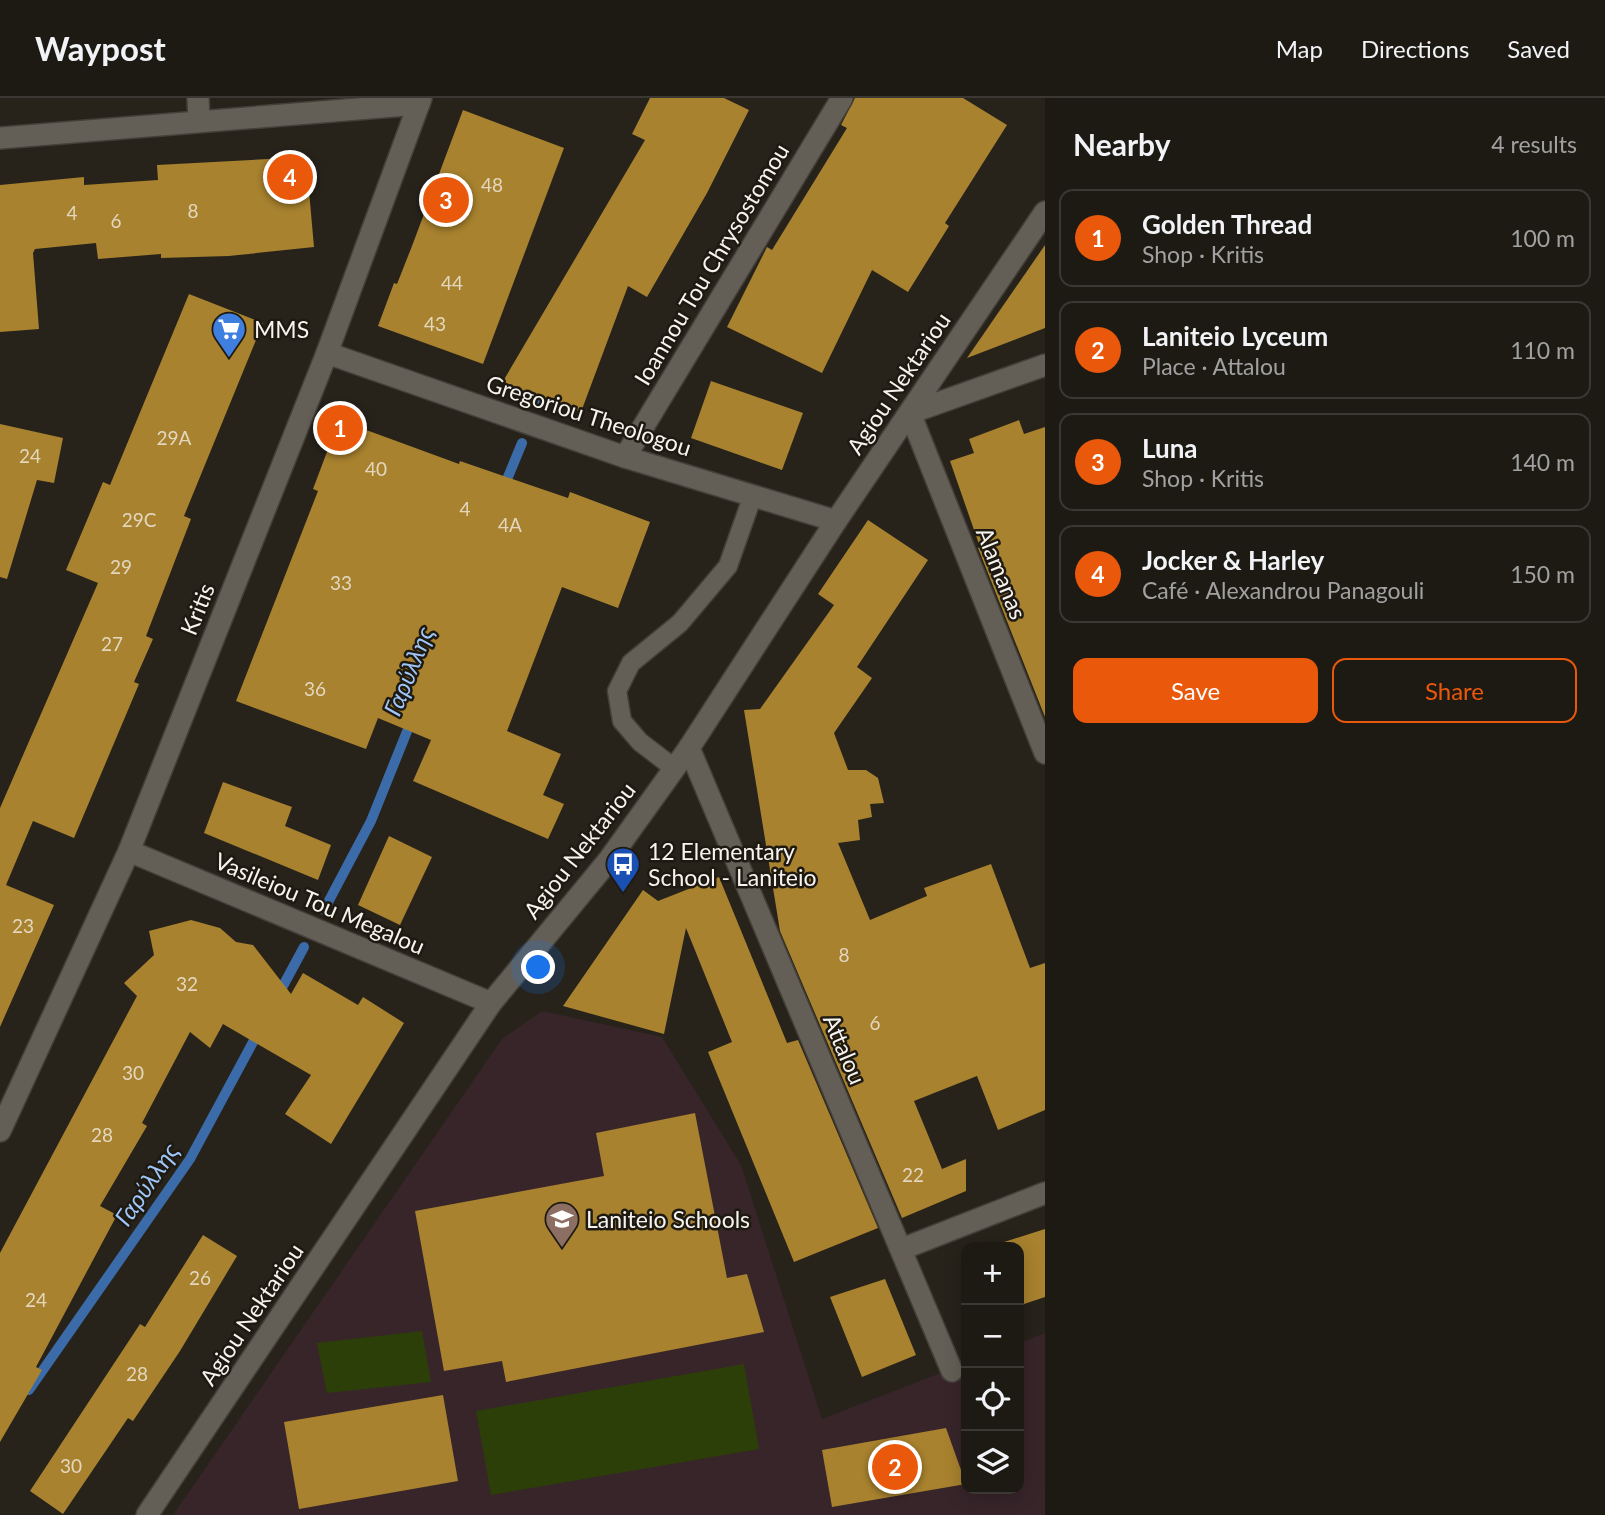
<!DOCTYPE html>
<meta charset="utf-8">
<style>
:root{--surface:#1d1a14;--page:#25231d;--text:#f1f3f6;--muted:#a0a1a0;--line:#3b3834;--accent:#ea580c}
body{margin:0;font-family:Lato,sans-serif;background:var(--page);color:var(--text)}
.controls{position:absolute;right:21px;bottom:21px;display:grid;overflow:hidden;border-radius:14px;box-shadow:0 4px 18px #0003}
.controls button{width:63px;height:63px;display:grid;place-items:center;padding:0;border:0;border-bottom:2px solid var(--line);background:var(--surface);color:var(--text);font:35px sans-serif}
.you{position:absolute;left:539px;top:870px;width:24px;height:24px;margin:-18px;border:5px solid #fff;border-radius:50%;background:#1a73e8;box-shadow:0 0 0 10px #1a73e833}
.badge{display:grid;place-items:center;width:46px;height:46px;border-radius:50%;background:var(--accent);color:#fff;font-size:23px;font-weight:700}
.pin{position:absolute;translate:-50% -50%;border:4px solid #fff;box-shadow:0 2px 7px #0006}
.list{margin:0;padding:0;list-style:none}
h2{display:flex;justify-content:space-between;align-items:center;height:91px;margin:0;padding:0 28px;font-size:30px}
h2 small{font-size:23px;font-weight:400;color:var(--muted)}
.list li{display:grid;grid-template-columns:46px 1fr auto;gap:21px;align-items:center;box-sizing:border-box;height:98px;margin:0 14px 14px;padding:0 14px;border:2px solid var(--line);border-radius:14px}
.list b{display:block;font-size:26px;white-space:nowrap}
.list p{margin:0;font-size:23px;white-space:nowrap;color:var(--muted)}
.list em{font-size:23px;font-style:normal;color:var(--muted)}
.actions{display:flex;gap:14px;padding:21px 28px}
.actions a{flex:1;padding:16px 0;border:2px solid var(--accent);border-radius:14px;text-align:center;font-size:24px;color:var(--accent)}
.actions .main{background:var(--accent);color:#fff}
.icon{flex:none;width:38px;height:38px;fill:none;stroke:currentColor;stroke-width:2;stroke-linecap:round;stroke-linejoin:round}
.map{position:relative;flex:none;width:1045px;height:1417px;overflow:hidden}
header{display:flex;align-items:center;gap:42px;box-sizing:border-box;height:98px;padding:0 35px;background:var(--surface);border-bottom:2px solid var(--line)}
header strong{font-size:33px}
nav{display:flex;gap:38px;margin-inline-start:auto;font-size:24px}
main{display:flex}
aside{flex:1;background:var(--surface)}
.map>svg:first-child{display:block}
.education{fill:#37252a}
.green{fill:#2d3f08}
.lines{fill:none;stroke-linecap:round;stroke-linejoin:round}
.stream{stroke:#3b6ba8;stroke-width:10}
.building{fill:#a8822e}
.lane-casing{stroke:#433f39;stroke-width:21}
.street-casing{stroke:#433f39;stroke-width:24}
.lane{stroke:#645f56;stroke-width:18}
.street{stroke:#645f56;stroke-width:21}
.labels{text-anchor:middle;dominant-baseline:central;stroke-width:5;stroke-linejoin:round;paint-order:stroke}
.number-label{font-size:19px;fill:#e3d8bf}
.street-label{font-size:23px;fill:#f7f4ef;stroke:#1e1a12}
.poi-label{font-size:23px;fill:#f7f4ef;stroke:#1e1a12;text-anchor:start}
.water-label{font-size:24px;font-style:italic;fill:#a0c7fa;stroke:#1e1a12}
</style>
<header>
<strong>Waypost</strong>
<nav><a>Map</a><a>Directions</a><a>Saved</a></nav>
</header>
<main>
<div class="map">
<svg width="1045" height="1417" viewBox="0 0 1045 1417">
<rect width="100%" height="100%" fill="#27231b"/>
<polygon class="education" points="542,913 662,939 741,1067 822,1321 966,1265 966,1391 1019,1391 1019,1245 1045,1235 1045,1417 173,1417 502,941"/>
<g class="green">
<polygon points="422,1233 431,1284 327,1295 317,1245"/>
<polygon points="744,1266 759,1351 491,1397 476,1313"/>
</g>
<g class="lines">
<g class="stream">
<polyline points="537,307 545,288"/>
<polyline points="503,391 522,345"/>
<polyline points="324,812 371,723 412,621"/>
<polyline points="277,899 304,849"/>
<polyline points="29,1292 190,1061 260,931"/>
</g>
</g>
<g class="building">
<polygon points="650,0 724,0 749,12 707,95 647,199 628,188 581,314 502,285 645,42 632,36"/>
<polygon points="855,0 963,0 1007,27 945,125 949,128 908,194 872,172 822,275 727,229 767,149 772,152 847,30 841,27"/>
<polygon points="463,12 564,50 483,266 378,228 394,185 397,186 412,148"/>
<polygon points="306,59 314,149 229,158 161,160 161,156 98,161 96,145 35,151 33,155 39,231 0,234 0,87 84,79 84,87 158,82 157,67"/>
<polygon points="1045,147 1045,230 967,260"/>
<polygon points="189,196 263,225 184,418 191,421 146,538 153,541 134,584 139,586 74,740 33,723 6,787 54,807 0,929 0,710 98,485 66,472 103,384 110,387"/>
<polygon points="711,283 803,315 782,372 691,340"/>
<polygon points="339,322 459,366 460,363 568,400 570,394 650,424 618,510 562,489 507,633 561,656 543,697 564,706 548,741 413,683 431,642 378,620 366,651 236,603 318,393 313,391"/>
<polygon points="1019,322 1024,336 1045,329 1045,619 978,450 980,449 950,363 974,355 969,341"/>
<polygon points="0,326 63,340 54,385 37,382 7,481 0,479"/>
<polygon points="868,422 928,462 857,569 872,580 834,635 848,672 866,672 878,680 884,705 870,706 872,719 858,722 860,742 838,745 870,822 927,798 924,790 991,766 1030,870 1045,865 1045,1012 998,1032 977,978 914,1003 942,1071 966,1061 966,1093 902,1120 780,833 744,612 760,611 834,507 818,496"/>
<polygon points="223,684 292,709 285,728 331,747 318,782 204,735"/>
<polygon points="389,738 432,759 400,827 358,807"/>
<polygon points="719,779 787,945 798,942 878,1130 794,1164 708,954 732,944 686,830 664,936 563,908 643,792 658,803"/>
<polygon points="191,822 220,830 236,844 253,847 291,896 303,875 358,907 363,899 404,925 331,1046 285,1016 311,977 223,926 210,950 190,934 142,1025 147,1028 100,1108 117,1117 36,1269 42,1272 0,1344 0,1155 137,898 124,885 154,857 149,833"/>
<polygon points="695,1015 727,1180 747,1176 764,1234 506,1284 502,1263 444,1273 415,1113 604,1078 596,1035"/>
<polygon points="1045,1131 1045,1199 1021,1207 1019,1149 1002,1149 1001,1145"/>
<polygon points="203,1137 237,1158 180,1253 133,1323 128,1320 63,1416 30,1393 140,1226 145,1229"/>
<polygon points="885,1181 916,1257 862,1279 830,1199"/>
<polygon points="443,1297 458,1383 299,1411 284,1324"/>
<polygon points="946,1330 966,1386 832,1409 822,1352"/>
</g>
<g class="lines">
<g class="lane-casing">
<polyline id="lane" points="674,670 640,644 622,623 617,593 631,565 680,525 728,468 753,397"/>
</g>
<g class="street-casing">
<g id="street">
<polyline points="198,0 199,23"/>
<polyline points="0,40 419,6"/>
<polyline points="327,255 625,359 836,423"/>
<polyline points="910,315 1045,655"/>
<polyline points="910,315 1045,267"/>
<polyline points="625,359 842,0"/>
<polyline points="689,650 952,1273"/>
<polyline points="129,753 491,905"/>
<polyline points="0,1033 129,753 327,255 421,0"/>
<polyline points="902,1151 1045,1095"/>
<polyline points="147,1417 491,905 608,763 689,650 836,423 1045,114"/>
</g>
</g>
<use href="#lane" class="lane"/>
<use href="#street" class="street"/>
</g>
<defs>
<g id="supermarket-pin" transform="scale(1.75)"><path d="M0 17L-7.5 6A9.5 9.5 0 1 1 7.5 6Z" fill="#3f7fe0" stroke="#1e1a12"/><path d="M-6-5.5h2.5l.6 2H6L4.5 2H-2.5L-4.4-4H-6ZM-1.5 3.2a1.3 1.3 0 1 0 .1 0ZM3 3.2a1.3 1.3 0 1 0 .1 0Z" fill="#fff"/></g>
<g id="bus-pin" transform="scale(1.75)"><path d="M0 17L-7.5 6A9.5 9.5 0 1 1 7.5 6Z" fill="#1a4fb4" stroke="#1e1a12"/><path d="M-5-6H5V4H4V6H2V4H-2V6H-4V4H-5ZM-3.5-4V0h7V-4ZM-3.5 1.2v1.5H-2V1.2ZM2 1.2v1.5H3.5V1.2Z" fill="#fff"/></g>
<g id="school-pin" transform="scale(1.75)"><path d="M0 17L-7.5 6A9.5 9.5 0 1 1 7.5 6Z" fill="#8d6e63" stroke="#1e1a12"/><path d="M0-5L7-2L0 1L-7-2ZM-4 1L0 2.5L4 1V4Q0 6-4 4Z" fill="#fff"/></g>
</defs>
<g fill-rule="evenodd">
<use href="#supermarket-pin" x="229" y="231"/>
<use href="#bus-pin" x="623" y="766"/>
<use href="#school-pin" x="562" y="1121"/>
</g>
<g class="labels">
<g class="number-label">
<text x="492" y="86">48</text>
<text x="193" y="112">8</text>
<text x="72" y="114">4</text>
<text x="116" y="122">6</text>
<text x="452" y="184">44</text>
<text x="435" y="225">43</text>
<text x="174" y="339">29A</text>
<text x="30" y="357">24</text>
<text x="376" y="370">40</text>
<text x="465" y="410">4</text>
<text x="139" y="421">29C</text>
<text x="510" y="426">4A</text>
<text x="121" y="468">29</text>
<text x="341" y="484">33</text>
<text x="112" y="545">27</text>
<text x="315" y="590">36</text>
<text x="23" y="827">23</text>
<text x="844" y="856">8</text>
<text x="187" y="885">32</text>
<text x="875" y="924">6</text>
<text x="133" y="974">30</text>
<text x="102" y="1036">28</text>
<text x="913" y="1076">22</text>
<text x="200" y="1179">26</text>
<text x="36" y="1201">24</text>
<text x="137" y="1275">28</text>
<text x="71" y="1367">30</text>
</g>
<g class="street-label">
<text transform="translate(711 166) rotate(-59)">Ioannou Tou Chrysostomou</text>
<text transform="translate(898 285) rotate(-56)">Agiou Nektariou</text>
<text transform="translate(589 317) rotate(18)">Gregoriou Theologou</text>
<text transform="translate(1002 475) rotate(68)">Alamanas</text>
<text transform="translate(197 511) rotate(-68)">Kritis</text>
<text transform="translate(579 752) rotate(-52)">Agiou Nektariou</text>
<text transform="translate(320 805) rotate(23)">Vasileiou Tou Megalou</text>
<text transform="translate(845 951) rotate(67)">Attalou</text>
<text transform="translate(251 1216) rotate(-56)">Agiou Nektariou</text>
</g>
<g class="poi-label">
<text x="254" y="231">MMS</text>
<text x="648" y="753">12 Elementary<tspan x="648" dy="26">School - Laniteio</tspan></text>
<text x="586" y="1121">Laniteio Schools</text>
</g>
<g class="water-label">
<text transform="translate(408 573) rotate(-68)">Γαρύλλης</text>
<text transform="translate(146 1086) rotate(-56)">Γαρύλλης</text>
</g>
</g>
</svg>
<div class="controls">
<button>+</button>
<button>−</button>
<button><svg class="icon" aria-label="locate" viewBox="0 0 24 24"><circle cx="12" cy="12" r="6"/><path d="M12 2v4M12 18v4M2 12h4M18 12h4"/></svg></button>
<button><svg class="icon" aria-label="layers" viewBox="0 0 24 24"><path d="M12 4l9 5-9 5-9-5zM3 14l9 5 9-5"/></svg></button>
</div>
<div class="you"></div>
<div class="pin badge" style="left:340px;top:330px">1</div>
<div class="pin badge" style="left:895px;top:1369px">2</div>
<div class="pin badge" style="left:446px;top:102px">3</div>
<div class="pin badge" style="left:290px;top:79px">4</div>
</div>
<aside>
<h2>Nearby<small>4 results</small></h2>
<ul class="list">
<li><span class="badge">1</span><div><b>Golden Thread</b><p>Shop · Kritis</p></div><em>100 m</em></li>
<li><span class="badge">2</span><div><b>Laniteio Lyceum</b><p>Place · Attalou</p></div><em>110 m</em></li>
<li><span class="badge">3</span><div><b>Luna</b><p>Shop · Kritis</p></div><em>140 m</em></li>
<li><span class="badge">4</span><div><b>Jocker &amp; Harley</b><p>Café · Alexandrou Panagouli</p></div><em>150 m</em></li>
</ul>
<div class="actions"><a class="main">Save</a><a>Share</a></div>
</aside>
</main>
